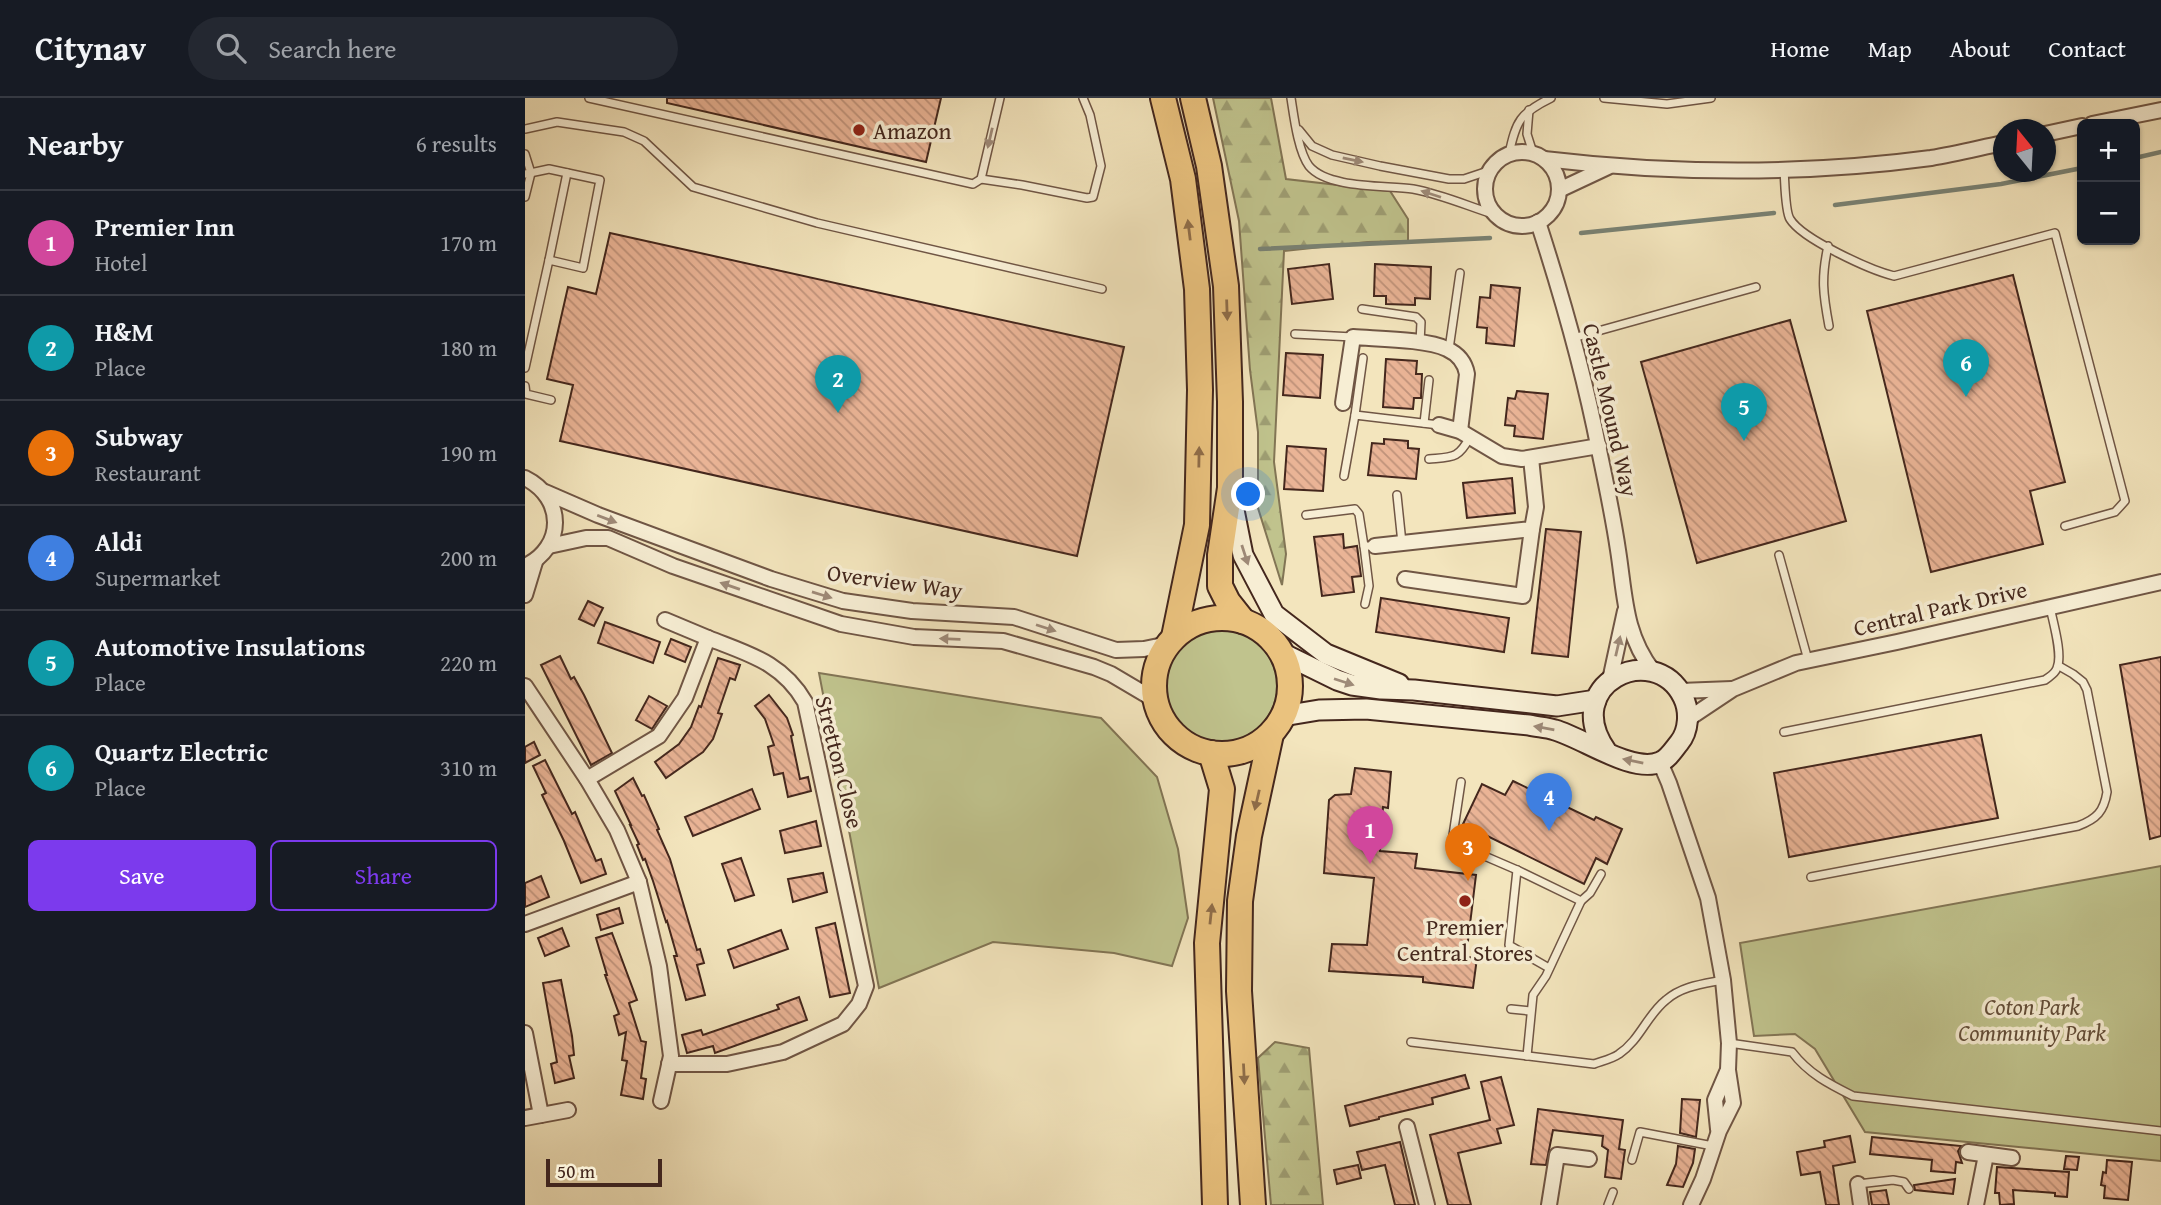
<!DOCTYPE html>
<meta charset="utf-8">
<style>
:root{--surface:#171b24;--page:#242831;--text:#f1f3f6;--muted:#9ea1a6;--line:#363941;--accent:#7c3aed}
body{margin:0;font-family:"Gentium Book Plus",serif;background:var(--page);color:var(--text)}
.controls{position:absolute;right:21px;top:21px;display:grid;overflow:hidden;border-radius:10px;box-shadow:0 2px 5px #0004}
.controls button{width:63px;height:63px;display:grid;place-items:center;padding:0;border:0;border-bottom:2px solid var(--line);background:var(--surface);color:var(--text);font:35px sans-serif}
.compass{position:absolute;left:1468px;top:21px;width:63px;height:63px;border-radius:50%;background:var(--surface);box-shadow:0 2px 5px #0004;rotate:342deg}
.scale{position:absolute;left:21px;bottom:18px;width:116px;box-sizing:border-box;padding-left:7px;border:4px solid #44271d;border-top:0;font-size:19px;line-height:24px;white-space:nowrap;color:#44271d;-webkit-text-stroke:5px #f7eed4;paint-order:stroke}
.you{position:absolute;left:724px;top:397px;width:24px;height:24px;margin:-18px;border:5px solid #fff;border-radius:50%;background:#1a73e8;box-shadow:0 0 0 10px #1a73e833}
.badge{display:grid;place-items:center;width:46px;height:46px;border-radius:50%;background:var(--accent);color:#fff;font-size:23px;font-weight:700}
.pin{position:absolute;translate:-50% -58px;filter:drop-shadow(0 2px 4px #0008)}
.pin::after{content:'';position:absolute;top:37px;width:24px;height:21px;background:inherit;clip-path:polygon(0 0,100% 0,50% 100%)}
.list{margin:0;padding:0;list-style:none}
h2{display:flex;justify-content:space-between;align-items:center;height:91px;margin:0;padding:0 28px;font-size:30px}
h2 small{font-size:23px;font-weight:400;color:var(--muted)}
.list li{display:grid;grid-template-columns:46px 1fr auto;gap:21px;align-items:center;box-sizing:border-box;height:105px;padding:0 28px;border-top:2px solid var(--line)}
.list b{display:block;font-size:26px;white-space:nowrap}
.list p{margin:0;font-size:23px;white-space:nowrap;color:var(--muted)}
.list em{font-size:23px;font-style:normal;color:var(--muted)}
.actions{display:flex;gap:14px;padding:21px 28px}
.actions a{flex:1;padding:16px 0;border:2px solid var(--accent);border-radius:10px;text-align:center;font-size:24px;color:var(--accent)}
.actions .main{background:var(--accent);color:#fff}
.icon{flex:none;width:38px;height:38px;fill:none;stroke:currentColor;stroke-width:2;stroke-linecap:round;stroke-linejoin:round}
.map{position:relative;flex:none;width:1636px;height:1107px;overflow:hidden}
header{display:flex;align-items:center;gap:42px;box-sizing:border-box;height:98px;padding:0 35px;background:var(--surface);border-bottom:2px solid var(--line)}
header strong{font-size:33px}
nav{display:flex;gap:38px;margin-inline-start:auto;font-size:24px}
.search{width:490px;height:63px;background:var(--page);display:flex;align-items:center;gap:18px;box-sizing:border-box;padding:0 24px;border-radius:38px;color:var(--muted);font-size:26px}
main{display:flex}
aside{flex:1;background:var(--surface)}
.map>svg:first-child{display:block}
.green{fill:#c0c38d;stroke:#827555;stroke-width:2}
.forest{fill:url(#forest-firs);stroke:#827555;stroke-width:2}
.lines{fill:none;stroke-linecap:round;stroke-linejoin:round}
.stream{stroke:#798274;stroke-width:4.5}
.building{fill:url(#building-back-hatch);stroke:#44271d;stroke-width:2}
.lane-casing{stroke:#705645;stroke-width:10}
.street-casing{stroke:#705645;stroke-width:18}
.secondary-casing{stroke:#44271d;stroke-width:23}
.highway-casing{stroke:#44271d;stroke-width:28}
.lane{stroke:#f7eed4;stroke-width:7}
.street{stroke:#f7eed4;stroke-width:14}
.secondary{stroke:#f7eed4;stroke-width:19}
.highway{stroke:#eac27e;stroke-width:24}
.oneway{fill:#9e8a78}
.oneway2{fill:#8f6d49}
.poi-dot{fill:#8f2418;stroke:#f7eed4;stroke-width:2.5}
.labels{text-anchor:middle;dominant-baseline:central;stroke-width:7;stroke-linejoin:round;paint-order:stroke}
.poi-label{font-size:23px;fill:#44271d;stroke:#f7eed4;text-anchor:start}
.street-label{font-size:23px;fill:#44271d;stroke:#f7eed4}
.park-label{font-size:23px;font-style:italic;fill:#634e39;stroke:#f7eed4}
</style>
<header>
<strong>Citynav</strong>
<div class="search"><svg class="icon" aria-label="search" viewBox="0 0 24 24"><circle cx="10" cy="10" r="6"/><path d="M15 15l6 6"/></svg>Search here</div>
<nav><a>Home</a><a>Map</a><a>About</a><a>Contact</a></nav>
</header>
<main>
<aside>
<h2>Nearby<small>6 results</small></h2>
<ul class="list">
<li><span class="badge" style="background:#d1479c">1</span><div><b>Premier Inn</b><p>Hotel</p></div><em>170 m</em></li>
<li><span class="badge" style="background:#0f9aa8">2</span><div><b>H&amp;M</b><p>Place</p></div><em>180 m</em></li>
<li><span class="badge" style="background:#e8710a">3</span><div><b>Subway</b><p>Restaurant</p></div><em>190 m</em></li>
<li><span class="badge" style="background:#3f7fe0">4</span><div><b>Aldi</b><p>Supermarket</p></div><em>200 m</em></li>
<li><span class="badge" style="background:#0f9aa8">5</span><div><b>Automotive Insulations</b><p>Place</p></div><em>220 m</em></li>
<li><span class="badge" style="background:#0f9aa8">6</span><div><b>Quartz Electric</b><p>Place</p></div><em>310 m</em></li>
</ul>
<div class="actions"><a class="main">Save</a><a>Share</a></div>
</aside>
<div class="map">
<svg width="1636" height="1107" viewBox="0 0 1636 1107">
<defs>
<pattern id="forest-firs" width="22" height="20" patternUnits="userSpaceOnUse" patternTransform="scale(1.75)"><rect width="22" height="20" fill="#c0c38d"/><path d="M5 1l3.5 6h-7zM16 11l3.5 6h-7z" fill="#9e9e73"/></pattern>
<pattern id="building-back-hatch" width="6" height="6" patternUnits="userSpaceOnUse" patternTransform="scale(1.75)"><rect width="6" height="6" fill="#eab496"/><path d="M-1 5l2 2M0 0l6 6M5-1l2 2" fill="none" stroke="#bf927a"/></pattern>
</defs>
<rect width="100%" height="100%" fill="#f3e5bd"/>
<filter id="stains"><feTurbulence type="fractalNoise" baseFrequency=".00286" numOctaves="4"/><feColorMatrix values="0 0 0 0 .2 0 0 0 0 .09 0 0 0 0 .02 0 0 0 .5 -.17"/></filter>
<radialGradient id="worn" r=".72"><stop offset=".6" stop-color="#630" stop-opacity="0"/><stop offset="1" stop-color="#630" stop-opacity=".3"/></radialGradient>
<g class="green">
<circle cx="696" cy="588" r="56"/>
<polygon points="294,575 576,620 632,679 653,751 663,820 647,868 589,855 468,844 354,890"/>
<polygon points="1636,768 1636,1063 1340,1034 1290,951 1270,936 1229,938 1215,845"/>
</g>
<g class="forest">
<polygon points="688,0 746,0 761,81 865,93 883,121 883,143 843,144 759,153 749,364 761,456 757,487 733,410 733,334 725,272 714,123"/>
<polygon points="750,944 784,950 798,1107 746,1107 733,960"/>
</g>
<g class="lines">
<g class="stream">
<polyline points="1610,60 1636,54"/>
<polyline points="1310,107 1476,86 1557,70"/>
<polyline points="1056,135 1249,115"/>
<polyline points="735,151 965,140"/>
</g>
</g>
<g class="building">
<polygon points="142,0 416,0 401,64 142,5"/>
<polygon points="85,135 599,249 552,458 35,343 48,287 22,281 43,189 71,196"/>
<polygon points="804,166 808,201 767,206 763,171"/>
<polygon points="850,166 906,169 905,201 890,200 890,207 861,206 861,198 849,198"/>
<polygon points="1488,177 1540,384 1505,393 1518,446 1406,474 1342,213"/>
<polygon points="966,187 995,190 989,248 961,245 962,230 952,229 955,199 965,200"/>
<polygon points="1265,222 1321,423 1172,465 1116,264"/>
<polygon points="761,255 798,257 795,300 758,297"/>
<polygon points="861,261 892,263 891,276 897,276 896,300 889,300 888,311 858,309"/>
<polygon points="992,293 1023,296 1018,341 989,338 990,328 980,327 983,300 990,301"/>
<polygon points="859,341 883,343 883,350 894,351 891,381 843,377 847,345 859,346"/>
<polygon points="762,348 801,351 798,393 759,391"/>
<polygon points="987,380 990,415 942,420 938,385"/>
<polygon points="1021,431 1056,434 1043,559 1007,555"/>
<polygon points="818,436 819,450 832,448 836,478 827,479 829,494 797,498 789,439"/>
<polygon points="856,500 984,520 979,554 851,534"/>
<polygon points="63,503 78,510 69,528 54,521"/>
<polygon points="80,524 135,544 128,565 73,545"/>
<polygon points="146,541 166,549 160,564 140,556"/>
<polygon points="35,558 46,581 49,579 59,597 87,655 66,667 16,567"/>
<polygon points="1636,559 1636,738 1625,741 1595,567"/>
<polygon points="193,560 215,567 210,582 205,580 193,615 197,616 188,641 178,654 141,680 130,664 154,646 166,629 174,608 176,609"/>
<polygon points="244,597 262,620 268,637 266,638 275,681 283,679 286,693 263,699 258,675 249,677 243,649 249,647 240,621 230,608"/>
<polygon points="124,598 142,608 127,631 111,622"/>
<polygon points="1456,637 1473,720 1264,759 1249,675"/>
<polygon points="9,644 15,657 0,665 0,649"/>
<polygon points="20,662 47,716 50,714 71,763 76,761 81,776 56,785 39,743 17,697 21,695 8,668"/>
<polygon points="830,670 866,674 863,710 858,709 855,753 892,756 890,770 951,777 941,859 952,860 948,890 898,884 898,879 804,873 807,846 842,847 849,780 799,775 804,702 810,697 826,696"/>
<polygon points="108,680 117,698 119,697 134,731 132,732 145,761 172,852 175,851 179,865 172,867 180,897 161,902 149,858 152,858 142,823 141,824 128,783 120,761 118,762 112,747 114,746 105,727 106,727 90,693"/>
<polygon points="988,683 1069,722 1071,719 1097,731 1082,766 1071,760 1059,786 938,726 957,686 980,697"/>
<polygon points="227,691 235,711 168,738 160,719"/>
<polygon points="291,723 296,748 260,755 255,733"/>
<polygon points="216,760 229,797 210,803 197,766"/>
<polygon points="298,775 302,794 268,804 263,781"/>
<polygon points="16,778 24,799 0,809 0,785"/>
<polygon points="94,810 98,825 76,832 72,817"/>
<polygon points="310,825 325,895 305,899 291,830"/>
<polygon points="37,830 44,848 20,858 13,840"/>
<polygon points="256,832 263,851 209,870 203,852"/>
<polygon points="87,835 112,902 104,905 116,943 121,944 116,980 121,981 118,1001 96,997 102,963 97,962 101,934 94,937 89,918 94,916 80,877 82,877 71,840"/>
<polygon points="36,882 47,938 49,957 44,958 49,980 30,985 26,966 32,964 18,885"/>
<polygon points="274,899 282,922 190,955 188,948 162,955 157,937 176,932 178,937 254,911 252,907"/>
<polygon points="940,977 944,990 907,1000 908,1006 854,1019 854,1021 825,1028 820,1008"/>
<polygon points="976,979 989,1027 972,1031 976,1045 933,1055 946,1107 923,1107 905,1037 965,1022 956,984"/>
<polygon points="1157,1001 1175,1002 1171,1039 1155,1035"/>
<polygon points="1013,1011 1098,1022 1094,1051 1100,1052 1096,1081 1080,1079 1083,1052 1077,1048 1078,1038 1028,1032 1021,1067 1006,1066"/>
<polygon points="1325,1038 1330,1064 1308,1068 1314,1107 1301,1107 1295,1074 1276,1077 1272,1054 1300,1049 1299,1043"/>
<polygon points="1347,1039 1436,1048 1433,1053 1437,1065 1431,1064 1430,1075 1406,1073 1407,1062 1345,1056"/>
<polygon points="875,1044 890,1107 870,1107 860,1067 837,1072 832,1054"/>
<polygon points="1153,1048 1170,1051 1168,1065 1158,1089 1142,1087 1151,1066"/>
<polygon points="1541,1058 1554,1059 1552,1072 1539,1071"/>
<polygon points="1582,1062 1607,1064 1603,1102 1579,1100 1580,1088 1576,1087 1578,1074 1581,1075"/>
<polygon points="833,1067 836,1080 812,1086 809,1072"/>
<polygon points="1472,1069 1544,1074 1542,1099 1530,1098 1530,1095 1488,1092 1489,1106 1475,1107 1474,1095 1470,1095"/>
<polygon points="1430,1081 1428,1096 1390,1092 1389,1087"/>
<polygon points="1361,1092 1364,1107 1347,1107 1345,1094"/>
</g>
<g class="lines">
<g class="lane-casing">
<g id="lane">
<polyline points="64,0 448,86 456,81 497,87 562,100 568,99 576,68 565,17 558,0"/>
<path d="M 766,0 C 769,19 773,53 784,68 C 803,91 861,87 888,91 C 916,96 945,109 971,117"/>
<polyline points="1079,0 1142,6 1186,0"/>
<polyline points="1004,12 1002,36 1008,55"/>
<polyline points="0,31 32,24 99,34 119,43 168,89 292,125 577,191"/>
<polyline points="774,32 787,48 807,57 855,68 924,81 939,81 966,72"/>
<polyline points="0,56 6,75 0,99"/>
<path d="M 984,56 C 991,23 995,15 1026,0"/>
<path d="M 1259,72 C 1260,84 1260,113 1265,121 C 1277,141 1345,172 1369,178 L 1530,135 L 1600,403 L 1590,414 L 1540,428"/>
<polyline points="0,76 24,71 75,82 58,170 24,162 0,270"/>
<polyline points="456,81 475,0"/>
<path d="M 1303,148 C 1296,180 1298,196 1304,228"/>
<polyline points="24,162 42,75"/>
<polyline points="837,211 891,219 896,224 895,245"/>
<polyline points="770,236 828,239"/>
<polyline points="1048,240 1231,189"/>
<polyline points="924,251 935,175"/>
<polyline points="0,288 1,296 26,302"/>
<polyline points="830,317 838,260"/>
<polyline points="899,325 904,282"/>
<path d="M 904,361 C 928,359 933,361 945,339"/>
<polyline points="819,378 830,317 914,327"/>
<polyline points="872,397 877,445"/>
<polyline points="781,417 830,411 834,416 839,448 850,448"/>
<polyline points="839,448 844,488 840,506"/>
<polyline points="1254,457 1283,562"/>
<path d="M 1259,634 L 1520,582 C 1525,578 1530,576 1532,570 C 1538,557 1528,524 1525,509"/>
<polyline points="936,684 927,744 992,772 1056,803 1021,878 1008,897 1002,958"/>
<polyline points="992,772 984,847 1024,870"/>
<path d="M 1286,779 L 1553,728 C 1572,721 1579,713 1582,694 L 1562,592 L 1558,584 L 1548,576 L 1534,568"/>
<polyline points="1056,803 1065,795 1076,776"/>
<polyline points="986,911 1005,913"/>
<path d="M 886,944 L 1069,966 C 1077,963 1087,961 1094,956 C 1115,942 1122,917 1141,902 C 1157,888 1178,886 1198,882"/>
<path d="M 1204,945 L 1267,954 C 1284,976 1304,986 1328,998 L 1636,1033"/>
<polyline points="1107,1062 1115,1034 1188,1048"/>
<polyline points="1333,1086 1368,1082 1379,1084 1384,1091"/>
<polyline points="1083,1107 1088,1094"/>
</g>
</g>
<g class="street-casing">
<g id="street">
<polyline points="1567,26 1636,12"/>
<polyline points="1520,36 1557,28"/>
<circle cx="997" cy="91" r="37"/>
<path d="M 1019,61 C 1145,76 1280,77 1406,60 C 1430,56 1454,50 1478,45"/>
<polyline points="1034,92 1083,69"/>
<path d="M 1013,124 C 1037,198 1059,275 1074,352 C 1081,385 1088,418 1093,452 C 1100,496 1099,536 1128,573"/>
<path d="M 818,305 L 828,239 C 852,241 902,241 922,251 C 933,256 940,265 942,276 L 935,333"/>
<polyline points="914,327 935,333 977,358 997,361 1074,348"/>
<path d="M 0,380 C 40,400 40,449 0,468"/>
<polyline points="20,394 73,417 246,481 318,503 387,513 489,519 591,552 619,551 643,546"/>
<polyline points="24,448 61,440 83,440 148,468 316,526 389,539 478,543 569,569 586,576 630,602"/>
<polyline points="850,448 1007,431 1011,409 1006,360"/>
<polyline points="880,481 998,498 1007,431"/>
<polyline points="0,497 10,464"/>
<polyline points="140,522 183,540"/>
<polyline points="1085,582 1100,513"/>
<polyline points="0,588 62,681 92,732 114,784 134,868 146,958 136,1003"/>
<polyline points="1155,593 1207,591"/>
<polyline points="1163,621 1208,591 1271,565 1372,544 1636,484"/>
<polyline points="1135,664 1144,685 1183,800 1198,882 1204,945 1203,972 1208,1005 1194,1033 1178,1081 1166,1107"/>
<path d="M 62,681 L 134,638 L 160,600 L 183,540 C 223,556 257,564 280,604 L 341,888 L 334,906 L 318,926 L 258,954 L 202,966 L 144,966"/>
<polyline points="0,826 114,784"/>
<polyline points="0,935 16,1017"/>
<polyline points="0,1020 43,1012"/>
<polyline points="882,1029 902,1107"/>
<polyline points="1193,1031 1190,1002 1202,974"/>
<polyline points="1443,1054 1487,1060"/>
<polyline points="1333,1086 1336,1107"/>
<polyline points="1024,1107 1032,1057 1064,1061"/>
<polyline points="1451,1107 1461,1057"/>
</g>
</g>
<g class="secondary-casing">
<g id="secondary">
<polyline points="707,402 718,457 749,516 801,556 874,586"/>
<polyline points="757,555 812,582 827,587 856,591 889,592 1032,608 1071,602"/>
<path d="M 758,618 L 794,612 L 841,611 L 1004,627 C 1012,629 1022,629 1030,632 C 1058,640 1108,676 1135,664 C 1143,661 1149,651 1154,645 C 1164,633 1165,613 1158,599 C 1129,541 1033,586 1082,654"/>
</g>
</g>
<g class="highway-casing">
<g id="highway">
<polyline points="638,0 658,81 672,191 675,292 672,427 649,539"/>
<polyline points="668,0 684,68 701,188 705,304 705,390 695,457 695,488 703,504 718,523"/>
<circle cx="697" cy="588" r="68"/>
<polyline points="686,655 697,691 682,845 690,1107"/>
<polyline points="728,1107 714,893 715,803 724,738 746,636"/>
</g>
</g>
<use href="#lane" class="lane"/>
<use href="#street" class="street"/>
<use href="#secondary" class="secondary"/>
<use href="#highway" class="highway"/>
</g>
<defs><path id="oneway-solid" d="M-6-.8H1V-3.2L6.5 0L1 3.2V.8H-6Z" transform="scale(1.75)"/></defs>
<g class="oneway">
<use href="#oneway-solid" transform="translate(465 40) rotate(103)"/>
<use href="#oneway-solid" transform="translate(828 62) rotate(12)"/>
<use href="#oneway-solid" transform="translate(906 96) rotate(-162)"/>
<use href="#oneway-solid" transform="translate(82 421) rotate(21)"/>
<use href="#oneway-solid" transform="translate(720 457) rotate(72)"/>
<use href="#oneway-solid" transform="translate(205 488) rotate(-161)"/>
<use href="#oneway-solid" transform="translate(297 497) rotate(17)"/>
<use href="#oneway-solid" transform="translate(521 530) rotate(18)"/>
<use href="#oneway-solid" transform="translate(425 541) rotate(-178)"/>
<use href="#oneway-solid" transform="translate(1093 548) rotate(-77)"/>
<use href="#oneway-solid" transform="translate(819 584) rotate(18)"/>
<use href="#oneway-solid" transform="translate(1019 630) rotate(-170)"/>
<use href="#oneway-solid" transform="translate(1108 663) rotate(-169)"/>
</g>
<g class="oneway2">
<use href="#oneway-solid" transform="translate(664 132) rotate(-97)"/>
<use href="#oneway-solid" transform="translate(702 212) rotate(88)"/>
<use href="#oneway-solid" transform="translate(674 359) rotate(-89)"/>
<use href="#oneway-solid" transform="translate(732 702) rotate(103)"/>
<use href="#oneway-solid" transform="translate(686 816) rotate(-84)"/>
<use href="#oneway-solid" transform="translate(719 976) rotate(87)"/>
</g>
<g class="poi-dot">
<circle cx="334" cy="32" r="7"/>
<circle cx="940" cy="803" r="7"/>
</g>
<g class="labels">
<g class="poi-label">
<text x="348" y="32">Amazon</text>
<text x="940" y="828" text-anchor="middle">Premier<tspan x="940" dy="26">Central Stores</tspan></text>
</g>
<g class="street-label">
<text transform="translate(1086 312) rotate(77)">Castle Mound Way</text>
<text transform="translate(370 483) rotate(8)">Overview Way</text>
<text transform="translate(1415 510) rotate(-13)">Central Park Drive</text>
<text transform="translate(315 664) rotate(76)">Stretton Close</text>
</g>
<g class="park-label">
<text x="1507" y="908">Coton Park<tspan x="1507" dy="26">Community Park</tspan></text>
</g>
</g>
<rect width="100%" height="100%" filter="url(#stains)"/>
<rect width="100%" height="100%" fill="url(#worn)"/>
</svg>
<div class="controls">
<button>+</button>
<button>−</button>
</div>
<svg class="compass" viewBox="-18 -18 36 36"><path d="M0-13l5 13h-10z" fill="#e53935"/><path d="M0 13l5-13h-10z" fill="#9ea1a6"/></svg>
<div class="scale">50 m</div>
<div class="you"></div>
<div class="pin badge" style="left:845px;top:766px;background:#d1479c">1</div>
<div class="pin badge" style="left:313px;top:315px;background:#0f9aa8">2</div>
<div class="pin badge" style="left:943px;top:783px;background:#e8710a">3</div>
<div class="pin badge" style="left:1024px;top:733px;background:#3f7fe0">4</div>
<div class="pin badge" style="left:1219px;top:343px;background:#0f9aa8">5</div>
<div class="pin badge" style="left:1441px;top:299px;background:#0f9aa8">6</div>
</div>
</main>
